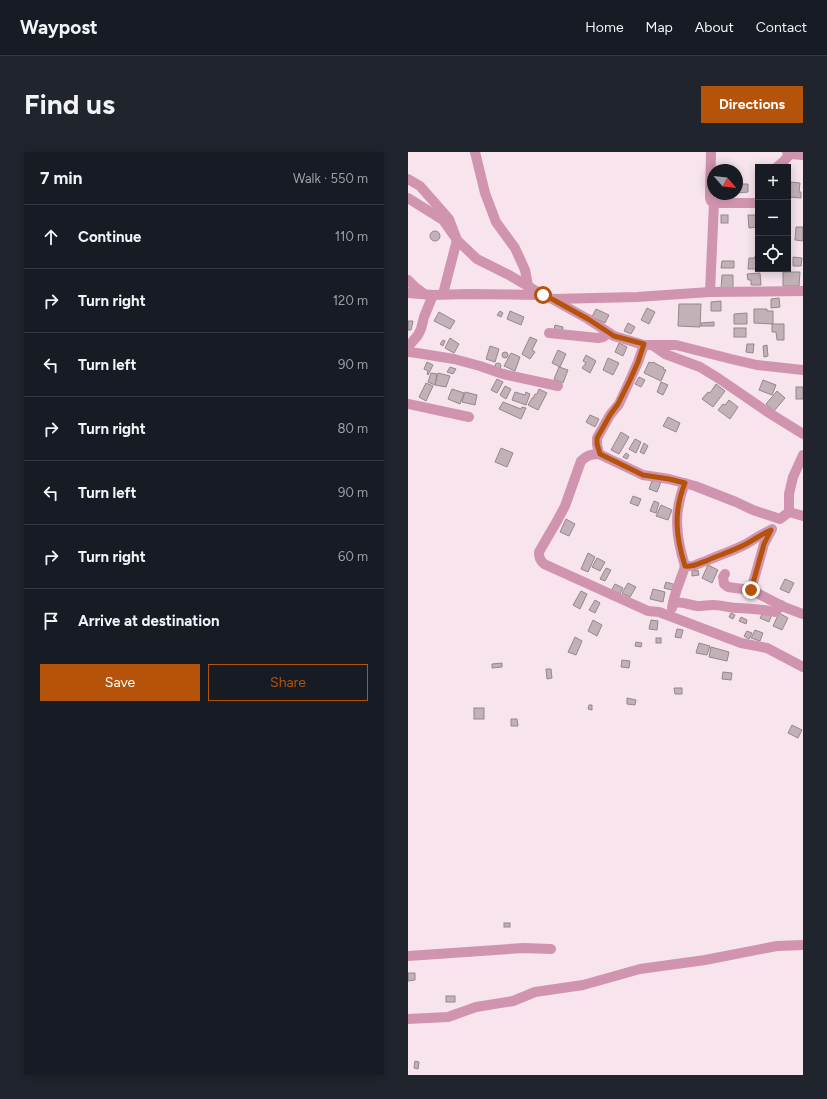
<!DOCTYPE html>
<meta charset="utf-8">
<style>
:root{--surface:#171b24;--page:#20242c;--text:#f1f3f6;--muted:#9ea1a6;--line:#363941;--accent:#b45309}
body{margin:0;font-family:Figtree,sans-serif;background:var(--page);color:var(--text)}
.controls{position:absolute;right:12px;top:12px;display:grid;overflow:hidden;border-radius:0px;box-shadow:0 2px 10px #0003}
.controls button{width:36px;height:36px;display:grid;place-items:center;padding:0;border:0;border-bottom:1px solid var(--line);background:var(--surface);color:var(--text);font:20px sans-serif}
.compass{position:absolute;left:299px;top:12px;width:36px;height:36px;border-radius:50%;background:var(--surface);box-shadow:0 2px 10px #0003;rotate:118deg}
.stop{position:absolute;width:12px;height:12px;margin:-9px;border:3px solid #b45309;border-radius:50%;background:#fff}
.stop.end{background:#b45309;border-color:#fff;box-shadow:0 1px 4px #0008}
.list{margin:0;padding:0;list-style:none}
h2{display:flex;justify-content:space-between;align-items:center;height:52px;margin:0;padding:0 16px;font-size:17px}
h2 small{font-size:13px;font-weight:400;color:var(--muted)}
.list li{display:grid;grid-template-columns:26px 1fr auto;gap:12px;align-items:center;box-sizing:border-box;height:64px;padding:0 16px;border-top:1px solid var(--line)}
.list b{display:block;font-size:15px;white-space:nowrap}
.list em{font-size:13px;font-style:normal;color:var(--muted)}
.actions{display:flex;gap:8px;padding:12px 16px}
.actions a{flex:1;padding:9px 0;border:1px solid var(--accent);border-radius:0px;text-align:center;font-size:14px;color:var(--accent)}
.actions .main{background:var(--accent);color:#fff}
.icon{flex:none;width:22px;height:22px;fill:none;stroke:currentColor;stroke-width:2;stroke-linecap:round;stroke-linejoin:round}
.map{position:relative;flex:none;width:395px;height:923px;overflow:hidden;border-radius:0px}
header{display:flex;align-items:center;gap:24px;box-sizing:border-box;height:56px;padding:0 20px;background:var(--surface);border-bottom:1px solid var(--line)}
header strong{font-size:19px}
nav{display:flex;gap:22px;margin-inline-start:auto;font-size:14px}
.intro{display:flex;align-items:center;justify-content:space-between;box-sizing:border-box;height:96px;padding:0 24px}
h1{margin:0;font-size:28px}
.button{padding:10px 18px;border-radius:0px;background:var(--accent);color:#fff;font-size:14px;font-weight:700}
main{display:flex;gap:24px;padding:0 24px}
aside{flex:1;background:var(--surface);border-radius:0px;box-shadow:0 2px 10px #0003}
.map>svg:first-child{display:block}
.building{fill:#c3b1b8;stroke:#97868d}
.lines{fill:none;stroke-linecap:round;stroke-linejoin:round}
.minor{stroke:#d194af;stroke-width:10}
.route{stroke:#b45309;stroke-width:5}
</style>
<header>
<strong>Waypost</strong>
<nav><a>Home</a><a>Map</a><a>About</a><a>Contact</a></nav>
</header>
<div class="intro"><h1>Find us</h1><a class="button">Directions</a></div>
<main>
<aside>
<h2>7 min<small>Walk · 550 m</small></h2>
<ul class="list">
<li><svg class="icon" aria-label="ahead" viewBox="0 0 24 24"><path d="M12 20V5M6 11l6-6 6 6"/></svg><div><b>Continue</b></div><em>110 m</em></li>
<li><svg class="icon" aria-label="right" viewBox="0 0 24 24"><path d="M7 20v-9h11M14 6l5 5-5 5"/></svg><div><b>Turn right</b></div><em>120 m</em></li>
<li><svg class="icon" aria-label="left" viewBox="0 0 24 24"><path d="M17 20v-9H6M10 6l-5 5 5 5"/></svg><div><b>Turn left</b></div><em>90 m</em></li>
<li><svg class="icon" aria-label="right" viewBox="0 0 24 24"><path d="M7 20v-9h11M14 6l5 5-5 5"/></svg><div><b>Turn right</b></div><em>80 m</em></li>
<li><svg class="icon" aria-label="left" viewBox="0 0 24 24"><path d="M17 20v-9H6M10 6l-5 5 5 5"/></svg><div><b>Turn left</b></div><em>90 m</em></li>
<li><svg class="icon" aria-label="right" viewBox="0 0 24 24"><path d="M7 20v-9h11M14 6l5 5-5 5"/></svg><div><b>Turn right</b></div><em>60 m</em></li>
<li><svg class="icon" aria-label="arrive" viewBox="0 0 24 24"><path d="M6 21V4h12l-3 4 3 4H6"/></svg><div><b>Arrive at destination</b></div></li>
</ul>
<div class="actions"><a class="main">Save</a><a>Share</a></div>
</aside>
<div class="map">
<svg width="395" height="923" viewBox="0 0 395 923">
<rect width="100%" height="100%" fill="#f7e4ec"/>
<g class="building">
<polygon points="383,30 392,31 391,40 393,40 393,46 381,45"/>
<polygon points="329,32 340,32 340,40 330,41"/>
<rect x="313" y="63" width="7" height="8"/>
<polygon points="340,63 350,63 350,75 341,76"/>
<polygon points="388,75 395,75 395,89 387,88"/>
<circle cx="27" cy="84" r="5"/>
<polygon points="347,104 350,105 350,117 352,117 340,117 341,106 347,106"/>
<polygon points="385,105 394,106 393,114 385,114"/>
<polygon points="314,109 326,109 326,116 313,116"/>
<polygon points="375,120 392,120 391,134 375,134"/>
<polygon points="352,121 353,133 343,133 343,128 340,128 339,122"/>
<polygon points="314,123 325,123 325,137 313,137"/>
<polygon points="371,146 372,155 363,156 363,147"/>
<polygon points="313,149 313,159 303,159 303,150"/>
<polygon points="271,152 293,152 292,175 270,174"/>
<polygon points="239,156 247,160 241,172 233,168"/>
<polygon points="188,157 201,163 197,171 184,165"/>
<polygon points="346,157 359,157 359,159 365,159 365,172 346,171"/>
<polygon points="92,159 95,161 93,165 89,163"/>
<polygon points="102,159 116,165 113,173 99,167"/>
<polygon points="31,160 47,169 42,177 26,169"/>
<polygon points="339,161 339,172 326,172 326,162"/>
<polygon points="0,169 5,169 3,178 0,178"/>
<polygon points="306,170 306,174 293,174 293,171"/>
<polygon points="220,171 227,175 223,182 216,179"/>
<polygon points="364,172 376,172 376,188 369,188 368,180 364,180"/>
<polygon points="147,173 155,175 154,180 146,178"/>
<rect x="326" y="176" width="12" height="9"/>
<polygon points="122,185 129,188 124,198 127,200 122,207 114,202"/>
<polygon points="42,186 51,192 46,201 37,196"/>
<polygon points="35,188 37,189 35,194 32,192"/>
<polygon points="211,191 219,195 215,204 207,200"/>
<polygon points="339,192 346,192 345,201 338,200"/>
<polygon points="359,193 360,204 356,205 355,194"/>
<polygon points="82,194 91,197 87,210 78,207"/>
<polygon points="150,198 158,202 152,215 144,211"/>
<circle cx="97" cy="203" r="3"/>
<polygon points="103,201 112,205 107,219 96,214"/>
<polygon points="178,203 188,209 182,221 174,216 178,211 175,209"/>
<polygon points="200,206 211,211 205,223 195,218"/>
<polygon points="19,210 25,213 20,223 19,222 20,219 16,217"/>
<polygon points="241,210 244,211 245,210 256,216 255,217 258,218 253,229 236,221"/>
<circle cx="90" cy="214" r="3"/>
<polygon points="42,215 48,217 45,222 39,220"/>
<polygon points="151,215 160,218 155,231 146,227"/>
<polygon points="23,221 29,222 27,233 20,230"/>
<polygon points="30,221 42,224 38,235 27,233"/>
<polygon points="231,225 237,228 233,235 227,232"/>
<polygon points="89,227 95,230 89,241 83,238"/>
<polygon points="355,228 368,233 364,243 351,238"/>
<polygon points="253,230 260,233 255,243 249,240"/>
<polygon points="18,231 25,234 18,249 11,245"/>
<polygon points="308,232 317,239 305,255 294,247 300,240 302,241"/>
<polygon points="97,234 103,237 98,247 92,243"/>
<rect x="388" y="235" width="7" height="12"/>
<polygon points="44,237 56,241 52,252 40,247"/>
<polygon points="131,237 139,241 130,258 120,253 124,246 125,246 127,242 129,242"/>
<polygon points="369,239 377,246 366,259 358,252"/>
<polygon points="57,240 69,243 67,253 54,250"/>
<polygon points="107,240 117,243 118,240 122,242 118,253 104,248"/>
<polygon points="321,248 330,255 322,267 310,258 315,252 317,253"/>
<polygon points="95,250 113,257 114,255 118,256 113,267 91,257"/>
<polygon points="182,263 191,267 187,275 178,270"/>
<polygon points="260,265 272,271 268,280 255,274"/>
<polygon points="213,280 221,285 211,302 203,298"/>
<polygon points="227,287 233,290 228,301 221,297"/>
<polygon points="236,291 240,294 236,302 232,300"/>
<polygon points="93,296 105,301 99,315 87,310"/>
<polygon points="218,301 221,303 219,307 215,305"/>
<polygon points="244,329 253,330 249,340 241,337"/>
<polygon points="225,344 233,347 230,354 222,351"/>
<polygon points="246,349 251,351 248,361 242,359"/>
<polygon points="253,353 264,358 260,368 248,364"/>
<polygon points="158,367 167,372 161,384 152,380"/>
<polygon points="180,401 187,405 180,420 173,417"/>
<polygon points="189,406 197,410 192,419 184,415"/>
<polygon points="300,413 310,418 304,431 294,426"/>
<polygon points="198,416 203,418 197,429 192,427"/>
<polygon points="290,418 291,423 284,424 284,419"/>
<polygon points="377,427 386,431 381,441 372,437"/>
<polygon points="258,430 268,433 267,439 256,436"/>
<polygon points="220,431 228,435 222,445 214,441"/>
<polygon points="207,432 215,436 211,443 203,439"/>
<polygon points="245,437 257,440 255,450 242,447"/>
<polygon points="173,439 179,442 172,457 165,453"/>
<polygon points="187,448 192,451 187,461 181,458"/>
<polygon points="356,459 364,462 361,470 352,466"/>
<polygon points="323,461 327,463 325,467 321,465"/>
<polygon points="371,461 380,466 374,478 365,474"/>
<polygon points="333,465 339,468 338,472 331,469"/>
<polygon points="185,468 194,473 189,484 180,479"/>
<polygon points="243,468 250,469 249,478 241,477"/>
<polygon points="269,477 275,478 273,486 267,485"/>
<polygon points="347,478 355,481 352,489 343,486"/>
<polygon points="339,479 344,481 341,487 336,484"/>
<polygon points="167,485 174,489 168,503 160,500"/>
<rect x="248" y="486" width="5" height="5"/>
<polygon points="228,490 234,491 233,495 227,494"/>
<polygon points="291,491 302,494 299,503 288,501"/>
<polygon points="303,495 321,500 319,509 301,505"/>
<polygon points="214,508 222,509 221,516 213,515"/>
<polygon points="94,511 94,515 84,516 84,512"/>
<polygon points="138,517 143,517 144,526 139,527"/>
<polygon points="315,520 324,521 323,528 314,527"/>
<polygon points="266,536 274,536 274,542 267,542"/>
<polygon points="219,546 228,548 227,553 219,552"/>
<polygon points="181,553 184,553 184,558 180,557"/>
<rect x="66" y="556" width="10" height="11"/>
<polygon points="103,567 109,567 110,574 103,574"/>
<polygon points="384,573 394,578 390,586 380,581"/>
<rect x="96" y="771" width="6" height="4"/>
<polygon points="0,821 7,821 7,828 0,829"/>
<rect x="38" y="844" width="9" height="6"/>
<polygon points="7,909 11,910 10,917 6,916"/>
</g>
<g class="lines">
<g class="minor">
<polyline points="67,0 77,41 88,70 107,96 117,118 120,134"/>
<polyline points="303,0 302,46 303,49 306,51 350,51"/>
<polyline points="379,0 382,2 395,3"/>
<polyline points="369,15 376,9 382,2"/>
<polyline points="0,27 12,34 41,67 49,88 35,142"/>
<polyline points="0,46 35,68 49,88 69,107 101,123 135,143 144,147 180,167 206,184 236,193 268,193 323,207 349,213 395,218"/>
<polyline points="0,128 7,135 15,141"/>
<polyline points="302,140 306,51"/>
<polyline points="0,141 25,143 60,142 133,143"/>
<polyline points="145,147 229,145 302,140 395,139"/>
<polyline points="141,181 190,186 195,185 201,181"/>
<polyline points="244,193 257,202 292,215 310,226 358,259 395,282"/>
<polyline points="0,195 10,183 13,177 16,165 25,143"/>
<polyline points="0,200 9,201 46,207 72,214 95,222 150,234"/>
<polyline points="0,252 61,265"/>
<polyline points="191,302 189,292 189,286 202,263 211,252 222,228 230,210 236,193"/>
<path d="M 277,331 C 265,360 268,385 277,414 C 289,415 287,412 298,409 C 311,403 325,399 338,392 C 347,387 353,382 363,378"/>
<polyline points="381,360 381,342 385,325 395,303"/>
<path d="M 395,364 L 381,360 L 372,367 L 345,358 L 328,350 L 287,334 L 261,327 L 235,323 L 191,302 C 184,302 179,303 173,309 L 157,354 L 149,369 L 131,400 C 131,406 132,408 136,412 L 240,459 L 251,460 L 333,491 L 359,496 L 395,515"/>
<polyline points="364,377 356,392 343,438 376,455 395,462"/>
<polyline points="317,422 315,425 316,432 320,435 327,436 343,438"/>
<path d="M 265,451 C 275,449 280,453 289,454 C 295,454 300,453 305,453 C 314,453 322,456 330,456 C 343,457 354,457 367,460 L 373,453"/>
<path d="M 264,456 C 266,441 273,428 277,414"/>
<polyline points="0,804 115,796 143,797"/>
<polyline points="0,867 40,865 68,855 105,849 127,840 175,833 232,817 297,808 369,794 395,793"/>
</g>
</g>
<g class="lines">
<path class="route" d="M 135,143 L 144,147 L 180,167 L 206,184 L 236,192 L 230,210 L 222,228 L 210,252 L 202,263 L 189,286 L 189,292 L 192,302 L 235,323 L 261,327 L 277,331 C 265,360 268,385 277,414 C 289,415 287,412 298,409 C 311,403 325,399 338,392 C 347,387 354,382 363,378 L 356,392 L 343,438"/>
</g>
</svg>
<div class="controls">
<button>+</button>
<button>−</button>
<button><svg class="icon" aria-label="locate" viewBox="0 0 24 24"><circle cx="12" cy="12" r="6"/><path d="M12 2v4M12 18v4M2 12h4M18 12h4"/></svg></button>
</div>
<svg class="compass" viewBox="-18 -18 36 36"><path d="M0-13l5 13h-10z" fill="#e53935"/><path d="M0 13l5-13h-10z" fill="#9ea1a6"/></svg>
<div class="stop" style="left:135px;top:143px"></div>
<div class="stop end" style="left:343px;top:438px"></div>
</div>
</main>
